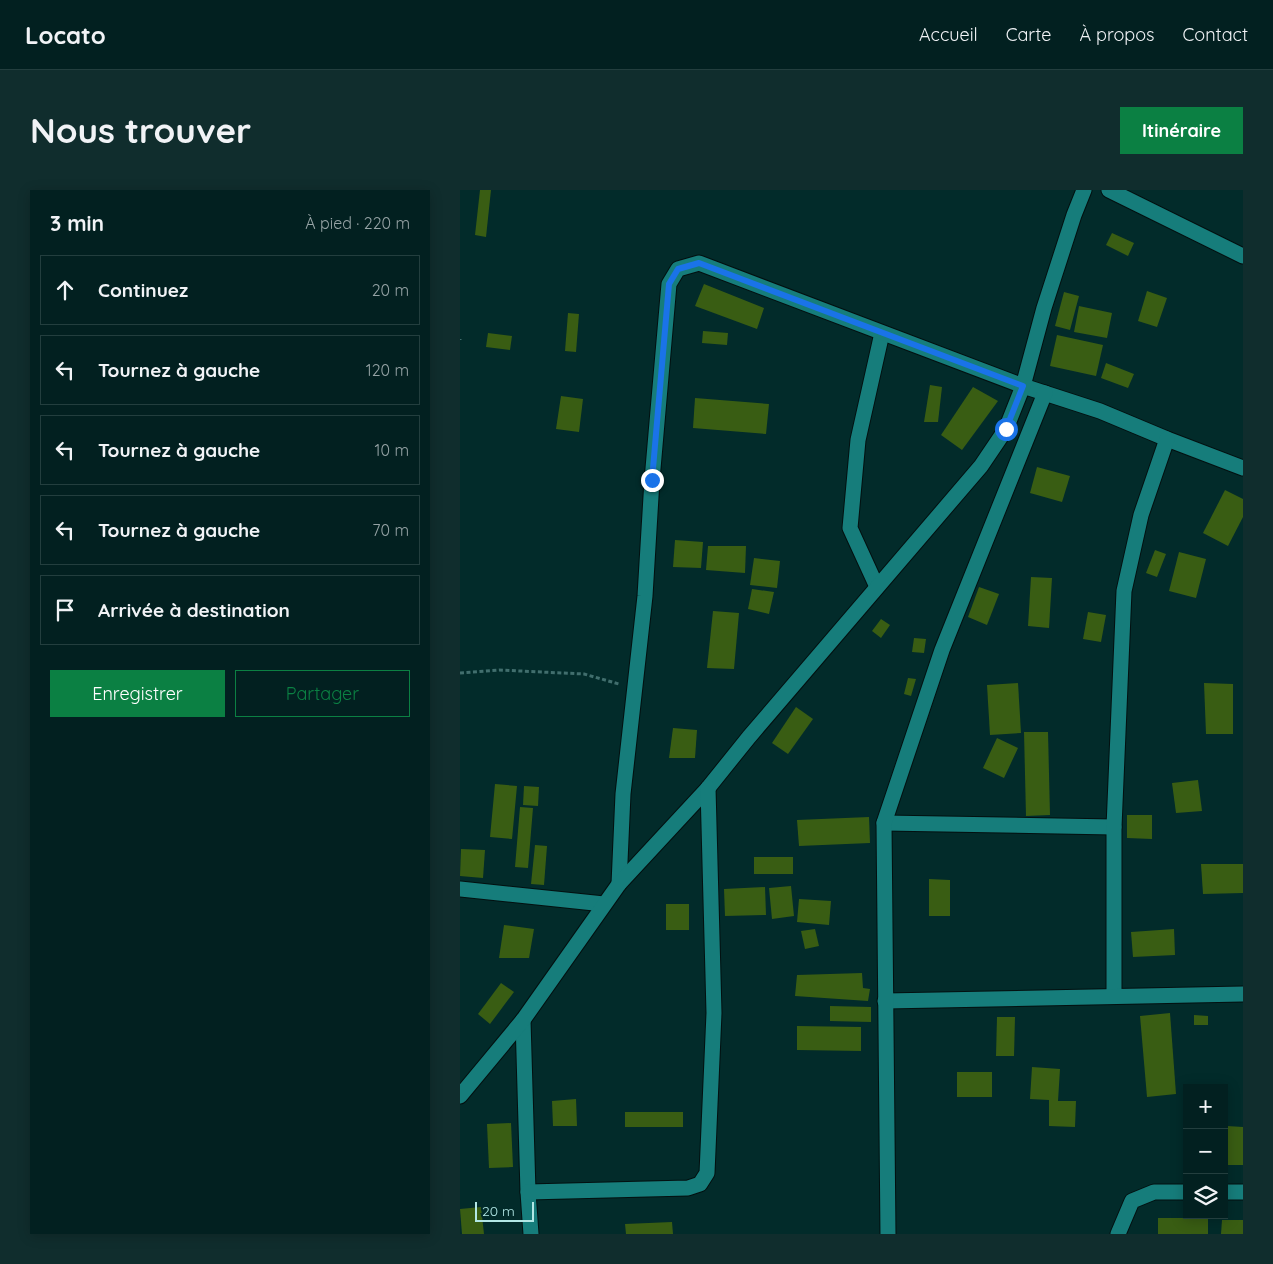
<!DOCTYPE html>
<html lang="fr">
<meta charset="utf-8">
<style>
:root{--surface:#022020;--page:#102d2d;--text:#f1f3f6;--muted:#96a3a5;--line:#233e3e;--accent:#0b8043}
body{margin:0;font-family:Quicksand,sans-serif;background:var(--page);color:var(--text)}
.controls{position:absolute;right:15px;bottom:15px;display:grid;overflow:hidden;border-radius:0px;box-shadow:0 2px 12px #0003}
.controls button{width:45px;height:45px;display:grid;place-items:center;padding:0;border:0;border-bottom:1px solid var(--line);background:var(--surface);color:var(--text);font:25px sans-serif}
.scale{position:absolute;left:15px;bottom:12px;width:59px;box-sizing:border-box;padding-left:5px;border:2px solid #b2e7e5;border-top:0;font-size:14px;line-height:18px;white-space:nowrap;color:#b2e7e5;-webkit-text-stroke:4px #022b2a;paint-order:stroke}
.stop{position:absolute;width:15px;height:15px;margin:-11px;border:4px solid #1a73e8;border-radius:50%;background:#fff}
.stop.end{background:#1a73e8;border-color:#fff;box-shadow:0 1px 5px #0008}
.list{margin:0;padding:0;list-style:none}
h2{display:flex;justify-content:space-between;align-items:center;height:65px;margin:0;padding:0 20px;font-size:21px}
h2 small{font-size:16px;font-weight:400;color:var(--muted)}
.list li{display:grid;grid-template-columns:32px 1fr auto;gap:15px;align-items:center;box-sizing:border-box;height:70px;margin:0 10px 10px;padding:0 10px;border:1px solid var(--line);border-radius:0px}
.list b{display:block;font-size:19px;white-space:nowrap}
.list em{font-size:16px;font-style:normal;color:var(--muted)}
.actions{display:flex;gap:10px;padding:15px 20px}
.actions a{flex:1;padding:11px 0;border:1px solid var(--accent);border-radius:0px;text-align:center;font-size:18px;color:var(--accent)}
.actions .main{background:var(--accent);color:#fff}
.icon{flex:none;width:28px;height:28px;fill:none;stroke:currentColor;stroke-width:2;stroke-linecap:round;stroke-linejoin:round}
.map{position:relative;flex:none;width:783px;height:1044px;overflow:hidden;border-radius:0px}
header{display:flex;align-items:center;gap:30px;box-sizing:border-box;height:70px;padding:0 25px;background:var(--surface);border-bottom:1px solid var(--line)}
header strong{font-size:24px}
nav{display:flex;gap:28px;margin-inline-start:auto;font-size:18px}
.intro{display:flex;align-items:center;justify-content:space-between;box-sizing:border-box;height:120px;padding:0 30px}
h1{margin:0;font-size:35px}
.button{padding:12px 22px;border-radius:0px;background:var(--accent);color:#fff;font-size:18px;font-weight:700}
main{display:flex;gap:30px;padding:0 30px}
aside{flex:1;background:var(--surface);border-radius:0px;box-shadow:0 2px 12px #0003}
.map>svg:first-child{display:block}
.building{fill:#395d13}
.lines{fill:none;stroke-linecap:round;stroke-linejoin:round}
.street-casing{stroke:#031010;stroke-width:17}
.path{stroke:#416e6d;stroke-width:3;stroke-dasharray:4 2.5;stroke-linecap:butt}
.street{stroke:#167d7b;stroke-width:15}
.route{stroke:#1a73e8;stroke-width:6}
</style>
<header>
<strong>Locato</strong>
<nav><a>Accueil</a><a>Carte</a><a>À propos</a><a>Contact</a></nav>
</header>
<div class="intro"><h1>Nous trouver</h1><a class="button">Itinéraire</a></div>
<main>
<aside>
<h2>3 min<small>À pied · 220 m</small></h2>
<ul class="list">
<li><svg class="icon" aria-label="ahead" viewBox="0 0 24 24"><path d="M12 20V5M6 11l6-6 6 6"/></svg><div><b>Continuez</b></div><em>20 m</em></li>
<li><svg class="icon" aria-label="left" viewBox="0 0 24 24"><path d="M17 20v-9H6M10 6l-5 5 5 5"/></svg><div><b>Tournez à gauche</b></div><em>120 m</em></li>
<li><svg class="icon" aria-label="left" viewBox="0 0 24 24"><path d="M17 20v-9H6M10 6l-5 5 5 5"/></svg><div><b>Tournez à gauche</b></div><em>10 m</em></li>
<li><svg class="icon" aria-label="left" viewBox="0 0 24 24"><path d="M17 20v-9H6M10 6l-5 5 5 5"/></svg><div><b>Tournez à gauche</b></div><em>70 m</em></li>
<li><svg class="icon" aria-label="arrive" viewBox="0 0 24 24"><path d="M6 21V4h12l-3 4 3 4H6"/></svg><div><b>Arrivée à destination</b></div></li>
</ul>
<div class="actions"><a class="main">Enregistrer</a><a>Partager</a></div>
</aside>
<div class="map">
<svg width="783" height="1044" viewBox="0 0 783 1044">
<rect width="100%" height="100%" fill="#022b2a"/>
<g class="building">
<polygon points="20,0 31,0 26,47 15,45"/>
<polygon points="652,43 674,53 668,66 646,55"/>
<polygon points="244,94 304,118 297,139 235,116"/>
<polygon points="687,101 707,108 697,137 678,131"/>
<polygon points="604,102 619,106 610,140 595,136"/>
<polygon points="619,116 652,123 647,148 614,142"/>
<polygon points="108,123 119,124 116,162 105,161"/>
<polygon points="243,141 268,143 267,155 242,153"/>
<polygon points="28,143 52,146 50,160 26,157"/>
<polygon points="597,145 643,155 636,186 590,176"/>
<polygon points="646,173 674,184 668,198 641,188"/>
<polygon points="470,195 482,197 478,232 464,232"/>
<polygon points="513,197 538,211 502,260 481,245"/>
<polygon points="101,206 123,209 119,242 96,239"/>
<polygon points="235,208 309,214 306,244 233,238"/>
<polygon points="577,277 610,286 602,312 570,303"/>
<polygon points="765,300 783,309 783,327 768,356 743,343"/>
<polygon points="215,350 243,352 241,378 213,377"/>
<polygon points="248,356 286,356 285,383 246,380"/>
<polygon points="695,360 706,364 697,387 686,383"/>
<polygon points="719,362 746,369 736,408 709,401"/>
<polygon points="294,368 320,371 317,398 290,395"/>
<polygon points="571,387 592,388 589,438 568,436"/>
<polygon points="519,397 539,404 527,435 508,427"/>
<polygon points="292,399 314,402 309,424 288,419"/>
<polygon points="253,421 279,423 274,479 247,478"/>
<polygon points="628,422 646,425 641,452 623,449"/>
<polygon points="421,429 430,435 421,448 412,441"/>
<polygon points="454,448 466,449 464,463 452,462"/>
<polygon points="448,488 456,489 451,506 444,504"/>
<polygon points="558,493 561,543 530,545 527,495"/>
<polygon points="744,493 773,494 773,544 746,544"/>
<polygon points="336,517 353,529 328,564 312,553"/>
<polygon points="213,538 237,540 235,568 209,568"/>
<polygon points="564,542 588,542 590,625 566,626"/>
<polygon points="537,548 558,558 544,588 523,578"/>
<polygon points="738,590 742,621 716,623 712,593"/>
<polygon points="35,594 57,596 52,649 30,647"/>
<polygon points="64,596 79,597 78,616 63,615"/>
<polygon points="60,617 73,618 68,678 55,677"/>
<polygon points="667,625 692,625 692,649 667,648"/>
<polygon points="409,627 410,653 339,656 337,630"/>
<polygon points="75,655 87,656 84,695 71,694"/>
<polygon points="1,659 25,660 23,688 0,686"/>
<rect x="294" y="667" width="39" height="17"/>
<polygon points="741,674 783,674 783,703 743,704"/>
<polygon points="469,689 490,690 490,726 469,726"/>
<polygon points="331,696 334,726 312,729 309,698"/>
<polygon points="305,697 306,725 265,726 264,699"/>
<polygon points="339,709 371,711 369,735 337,732"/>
<rect x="206" y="714" width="23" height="26"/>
<polygon points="44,735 74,739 69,768 39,768"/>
<polygon points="355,739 359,756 345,759 341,741"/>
<polygon points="714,739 715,765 673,767 671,742"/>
<polygon points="402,783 403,798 410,799 408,811 335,806 337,785"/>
<polygon points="41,793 54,802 30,834 18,824"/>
<polygon points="370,816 411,817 411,832 370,831"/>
<polygon points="710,823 716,904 687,907 680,826"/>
<polygon points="734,825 748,826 748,835 734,835"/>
<polygon points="537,827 555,827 554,866 536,866"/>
<polygon points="337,836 401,837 401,861 337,860"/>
<polygon points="572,877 600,879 598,911 616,911 615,937 589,936 589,910 570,909"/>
<rect x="497" y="882" width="35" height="25"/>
<polygon points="116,909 117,936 93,936 92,911"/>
<rect x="165" y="922" width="58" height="15"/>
<polygon points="51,933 53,977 29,978 27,934"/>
<polygon points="767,936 783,937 783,975 766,975"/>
<polygon points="21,1017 24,1044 2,1044 0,1019"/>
<rect x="698" y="1028" width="50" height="16"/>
<polygon points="762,1030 783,1030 783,1044 761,1044"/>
<polygon points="212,1032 213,1044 166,1044 165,1034"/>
</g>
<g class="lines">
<g class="street-casing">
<g id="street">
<polyline points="649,0 783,66"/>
<polyline points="417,397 390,338 398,250 422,143"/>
<polyline points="424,633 654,637"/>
<polyline points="159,694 163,604 185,406 192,290 209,94 218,79 239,73 563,196 640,221 707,249 783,278"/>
<polyline points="0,699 144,714"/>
<polyline points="654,806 654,637 664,401 681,325 707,249"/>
<polyline points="425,811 783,804"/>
<polyline points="63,830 68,1002 71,1044"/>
<polyline points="0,906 63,830 159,694 248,598 289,547 521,276 546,239 563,196 584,118 614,25 624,0"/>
<polyline points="68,1002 228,998 240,994 247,983 254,823 248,598"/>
<polyline points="764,1002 783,1002"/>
<polyline points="428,1044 424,633 482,460 585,203"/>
<polyline points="658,1044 672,1011 694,1002 727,1002"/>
</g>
</g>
<g class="path">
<polyline points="0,150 0,149"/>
<polyline points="0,483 39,480 124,484 159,494"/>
</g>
<use href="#street" class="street"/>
</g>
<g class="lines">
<polyline class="route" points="192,290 209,94 218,79 239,73 563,196 546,239"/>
</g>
</svg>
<div class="controls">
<button>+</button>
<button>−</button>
<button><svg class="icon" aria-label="layers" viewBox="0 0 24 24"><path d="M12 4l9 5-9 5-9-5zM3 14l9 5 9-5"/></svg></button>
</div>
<div class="scale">20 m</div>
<div class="stop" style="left:546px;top:239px"></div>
<div class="stop end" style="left:192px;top:290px"></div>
</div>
</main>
